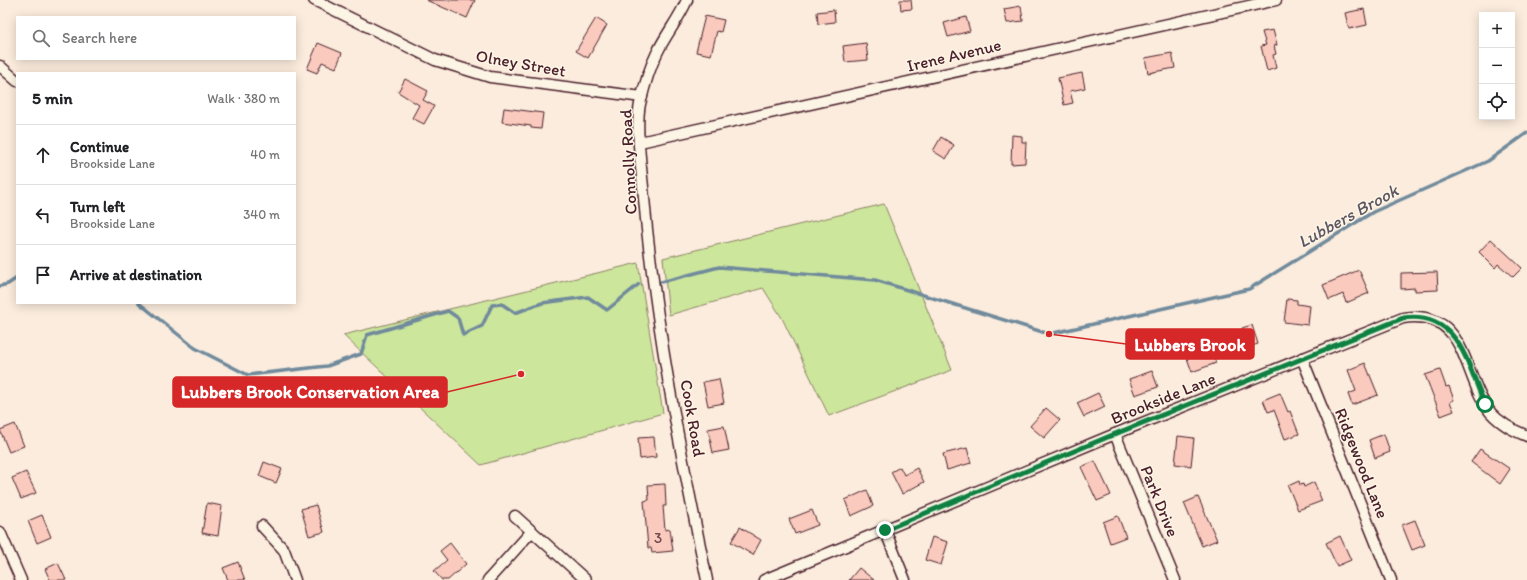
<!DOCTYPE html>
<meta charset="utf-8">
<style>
:root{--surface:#fff;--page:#f6f6f6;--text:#202124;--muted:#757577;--line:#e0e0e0}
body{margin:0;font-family:Itim,sans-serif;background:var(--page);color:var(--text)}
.controls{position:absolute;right:12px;top:12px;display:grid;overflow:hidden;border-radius:0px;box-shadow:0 2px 10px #0003}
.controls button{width:36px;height:36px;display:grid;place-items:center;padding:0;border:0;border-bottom:1px solid var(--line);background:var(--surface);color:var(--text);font:20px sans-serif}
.stop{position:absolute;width:12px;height:12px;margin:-9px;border:3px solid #0b8043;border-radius:50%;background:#fff}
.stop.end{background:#0b8043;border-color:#fff;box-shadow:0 1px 4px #0008}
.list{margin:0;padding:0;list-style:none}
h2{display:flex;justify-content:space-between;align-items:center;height:52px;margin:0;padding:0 16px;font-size:17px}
h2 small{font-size:13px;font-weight:400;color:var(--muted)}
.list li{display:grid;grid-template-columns:26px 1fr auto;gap:12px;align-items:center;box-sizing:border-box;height:60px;padding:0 16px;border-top:1px solid var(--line)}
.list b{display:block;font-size:15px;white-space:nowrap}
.list p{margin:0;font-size:13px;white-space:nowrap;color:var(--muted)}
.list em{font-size:13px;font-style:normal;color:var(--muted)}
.icon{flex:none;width:22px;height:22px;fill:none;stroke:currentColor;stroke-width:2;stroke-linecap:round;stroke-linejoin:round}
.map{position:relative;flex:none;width:1527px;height:580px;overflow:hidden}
.search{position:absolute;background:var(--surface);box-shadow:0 2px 10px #0003;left:16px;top:16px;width:280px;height:44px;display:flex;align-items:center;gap:10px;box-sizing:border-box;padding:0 14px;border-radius:0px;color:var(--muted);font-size:15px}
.panel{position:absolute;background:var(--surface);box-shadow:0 2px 10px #0003;left:16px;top:72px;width:280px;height:232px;border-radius:0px}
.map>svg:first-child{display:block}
.green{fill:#cce69c;stroke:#8b8264}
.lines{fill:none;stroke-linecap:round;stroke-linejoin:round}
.stream{stroke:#6f8a9c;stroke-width:3.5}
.building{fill:#f9cabd;stroke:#4a1f2b}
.street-casing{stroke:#4a1f2b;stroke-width:13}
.street{stroke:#fcf5e5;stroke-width:10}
.route{stroke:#0b8043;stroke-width:5}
.labels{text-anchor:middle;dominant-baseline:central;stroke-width:3;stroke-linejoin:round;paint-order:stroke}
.number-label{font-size:15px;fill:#764a50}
.street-label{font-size:17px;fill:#4a1f2b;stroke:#fcf5e5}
.water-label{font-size:18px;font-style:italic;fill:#5c5563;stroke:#fcf5e5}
.leader{fill:none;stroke:#d62828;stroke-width:1.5}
.callout-dot{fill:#d62828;stroke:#fcf5e5;stroke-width:1.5}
.callout{fill:#d62828;stroke:#d62828;stroke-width:1.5}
.callout-label{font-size:18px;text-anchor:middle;font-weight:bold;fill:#fff}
</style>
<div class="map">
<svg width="1527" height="580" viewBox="0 0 1527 580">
<rect width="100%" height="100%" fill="#fbecdd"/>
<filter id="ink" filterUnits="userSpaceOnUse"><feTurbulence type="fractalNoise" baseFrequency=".025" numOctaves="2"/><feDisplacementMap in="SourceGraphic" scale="8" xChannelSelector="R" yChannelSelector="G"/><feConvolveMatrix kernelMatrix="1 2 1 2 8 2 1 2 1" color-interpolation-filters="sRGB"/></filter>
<g filter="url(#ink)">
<g class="green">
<polygon points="884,204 952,370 829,416 782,318 763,288 669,315 663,258"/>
<polygon points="638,263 663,413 481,465 343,335"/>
</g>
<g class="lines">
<g class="stream">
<polyline points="661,282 719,267 875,280 1049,334 1249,289 1373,212 1488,161 1527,133"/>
<polyline points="0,286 8,284 17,278"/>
<polyline points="139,303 195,348 248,375 327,366 361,354 367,335 448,311 458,318 463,335 482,326 492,305 502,304 515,313 542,303 588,297 607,310 639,284"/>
</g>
</g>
<g class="building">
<polygon points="426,0 475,0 467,18"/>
<polygon points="900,0 911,0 912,9 901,10"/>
<polygon points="1021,6 1023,21 1007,23 1004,9"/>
<polygon points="1364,9 1367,25 1349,29 1345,13"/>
<polygon points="834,10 835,22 818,24 817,12"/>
<polygon points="705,16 724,20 721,32 717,31 711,55 696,52"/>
<polygon points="966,17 970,31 948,37 944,23"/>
<polygon points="596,18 607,25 588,58 576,51"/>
<polygon points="1273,30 1277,45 1274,46 1276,54 1273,55 1276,68 1267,71 1261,46 1266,45 1262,32"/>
<polygon points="318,43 342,53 336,68 322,62 317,73 307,69"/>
<polygon points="866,43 868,60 845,62 843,46"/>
<polygon points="1172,53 1175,68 1148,73 1145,58"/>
<polygon points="1082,73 1085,88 1070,91 1073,103 1064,105 1058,78"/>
<polygon points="405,79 428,91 423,100 434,106 424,124 412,118 419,105 398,92"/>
<polygon points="504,108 543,113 541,129 531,128 531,126 502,122"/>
<polygon points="1012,135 1022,136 1022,142 1026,142 1025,163 1011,164"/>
<polygon points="941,137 954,145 946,159 933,151"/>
<polygon points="1491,239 1522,268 1513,277 1498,264 1495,268 1479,252"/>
<polygon points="1359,270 1369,293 1346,303 1343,294 1329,300 1323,285"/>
<polygon points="1437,272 1438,290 1415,291 1415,288 1401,289 1401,273"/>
<polygon points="1287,299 1297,300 1297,304 1310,306 1308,325 1284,322"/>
<polygon points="1252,325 1258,344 1233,352 1229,339 1244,334 1242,328"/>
<polygon points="1211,349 1216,363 1192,372 1187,358"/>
<polygon points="1365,363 1378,395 1352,405 1348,394 1356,391 1348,370"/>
<polygon points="1440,370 1446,387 1449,386 1454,400 1450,402 1454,411 1441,416 1425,375"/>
<polygon points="1152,371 1158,387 1135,395 1129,379"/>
<polygon points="719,379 724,403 708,406 703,382"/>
<polygon points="1098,393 1105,407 1084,417 1077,403"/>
<polygon points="1280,393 1288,412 1290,411 1299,434 1285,439 1274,410 1268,412 1263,400"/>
<polygon points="1046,408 1060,420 1044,438 1030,426"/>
<polygon points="15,424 24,446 9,452 0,430"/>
<polygon points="724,426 729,450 713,453 708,429"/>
<polygon points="1384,434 1390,452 1375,458 1369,440"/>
<polygon points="1178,436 1194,438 1191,466 1175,464"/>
<polygon points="654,437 656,457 640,459 638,438"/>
<polygon points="967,448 971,463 947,470 943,454"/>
<polygon points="1480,449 1510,469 1500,484 1471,462"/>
<polygon points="1095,461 1111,495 1097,501 1081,467"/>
<polygon points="264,462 282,469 276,483 259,476"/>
<polygon points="900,467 904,475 917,468 924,482 902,494 891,472"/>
<polygon points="26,472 36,493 21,499 12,478"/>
<polygon points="1299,481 1300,485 1303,484 1304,487 1314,482 1322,501 1298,510 1288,486"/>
<polygon points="665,484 666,506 663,506 665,530 670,529 673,551 652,553 651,548 648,548 644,501 649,500 648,485"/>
<polygon points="867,490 873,506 851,516 845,500"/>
<polygon points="1198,497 1217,540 1202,546 1184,503"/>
<polygon points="207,503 222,506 218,536 202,533"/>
<polygon points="316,505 324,532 309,536 301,509"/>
<polygon points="812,510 818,525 795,534 789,519"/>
<polygon points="42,515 51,537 37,543 28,521"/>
<polygon points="1118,516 1126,537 1110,543 1103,522"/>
<polygon points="1415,520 1425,545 1412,550 1402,525"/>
<polygon points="740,527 761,540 753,555 731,542"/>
<polygon points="1340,536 1351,560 1337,566 1326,543"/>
<polygon points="932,537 948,542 941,565 925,560"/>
<polygon points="450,543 466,564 448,580 442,580 434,571 447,560 440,551"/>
<polygon points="238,562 245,580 228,580 223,568"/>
<polygon points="58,563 66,580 50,580 45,569"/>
<polygon points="859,568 874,580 849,580"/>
</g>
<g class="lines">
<g class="street-casing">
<g id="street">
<polyline points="314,0 435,60 490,77 642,97"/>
<path d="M 687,0 C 679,19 666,34 657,53 C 649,69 644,87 640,104 C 635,128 642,172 644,198 C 655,325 681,455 707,580"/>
<polyline points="0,66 17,81"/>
<polyline points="640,142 1276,0"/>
<polyline points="1302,358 1391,580"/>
<polyline points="1115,434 1175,580"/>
<polyline points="515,516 586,580"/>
<polyline points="262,526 284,550 295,580"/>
<polyline points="885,530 905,580"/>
<polyline points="0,532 21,580"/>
<polyline points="488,580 532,531"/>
<path d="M 764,580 L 1115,434 L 1403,318 C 1469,308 1462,378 1491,413 C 1501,424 1513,430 1527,436"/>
</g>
</g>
<use href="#street" class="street"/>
</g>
</g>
<g class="lines" filter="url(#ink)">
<path class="route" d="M 885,530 L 1115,434 L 1403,318 C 1459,310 1467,365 1485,404"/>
</g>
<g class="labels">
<g class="number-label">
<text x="658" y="538">3</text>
</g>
<g class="street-label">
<text transform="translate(954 55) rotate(-13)">Irene Avenue</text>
<text transform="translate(521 63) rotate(10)">Olney Street</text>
<text transform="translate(628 162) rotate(-93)">Connolly Road</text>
<text transform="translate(1163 398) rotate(-22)">Brookside Lane</text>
<text transform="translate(693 418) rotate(80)">Cook Road</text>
<text transform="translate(1362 463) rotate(68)">Ridgewood Lane</text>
<text transform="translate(1160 501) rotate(68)">Park Drive</text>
</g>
<g class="water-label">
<text transform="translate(1348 216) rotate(-29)">Lubbers Brook</text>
</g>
</g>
<path class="leader" d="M1049 334L1126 344M521 374L447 392"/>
<g class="callout-dot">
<circle cx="1049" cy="334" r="4"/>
<circle cx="521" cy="374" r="4"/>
</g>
<g class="callout">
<rect x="1126" y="329" width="128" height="30" rx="4"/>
<rect x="173" y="377" width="274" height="30" rx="4"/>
</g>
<g class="callout-label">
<text x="1190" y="351">Lubbers Brook</text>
<text x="310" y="398">Lubbers Brook Conservation Area</text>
</g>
</svg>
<div class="controls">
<button>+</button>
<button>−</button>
<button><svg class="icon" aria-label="locate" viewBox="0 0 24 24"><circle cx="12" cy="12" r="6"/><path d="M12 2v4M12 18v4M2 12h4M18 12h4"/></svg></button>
</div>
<div class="stop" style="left:1485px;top:404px"></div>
<div class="stop end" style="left:885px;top:530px"></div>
<div class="search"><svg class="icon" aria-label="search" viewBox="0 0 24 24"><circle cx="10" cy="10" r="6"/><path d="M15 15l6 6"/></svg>Search here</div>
<section class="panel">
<h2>5 min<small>Walk · 380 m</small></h2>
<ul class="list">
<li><svg class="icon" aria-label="ahead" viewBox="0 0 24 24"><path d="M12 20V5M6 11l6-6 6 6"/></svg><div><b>Continue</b><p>Brookside Lane</p></div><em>40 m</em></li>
<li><svg class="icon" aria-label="left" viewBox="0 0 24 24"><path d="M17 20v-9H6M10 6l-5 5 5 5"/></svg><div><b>Turn left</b><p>Brookside Lane</p></div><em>340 m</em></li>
<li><svg class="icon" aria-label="arrive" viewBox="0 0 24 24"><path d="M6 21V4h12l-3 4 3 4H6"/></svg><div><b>Arrive at destination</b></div></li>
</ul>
</section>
</div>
